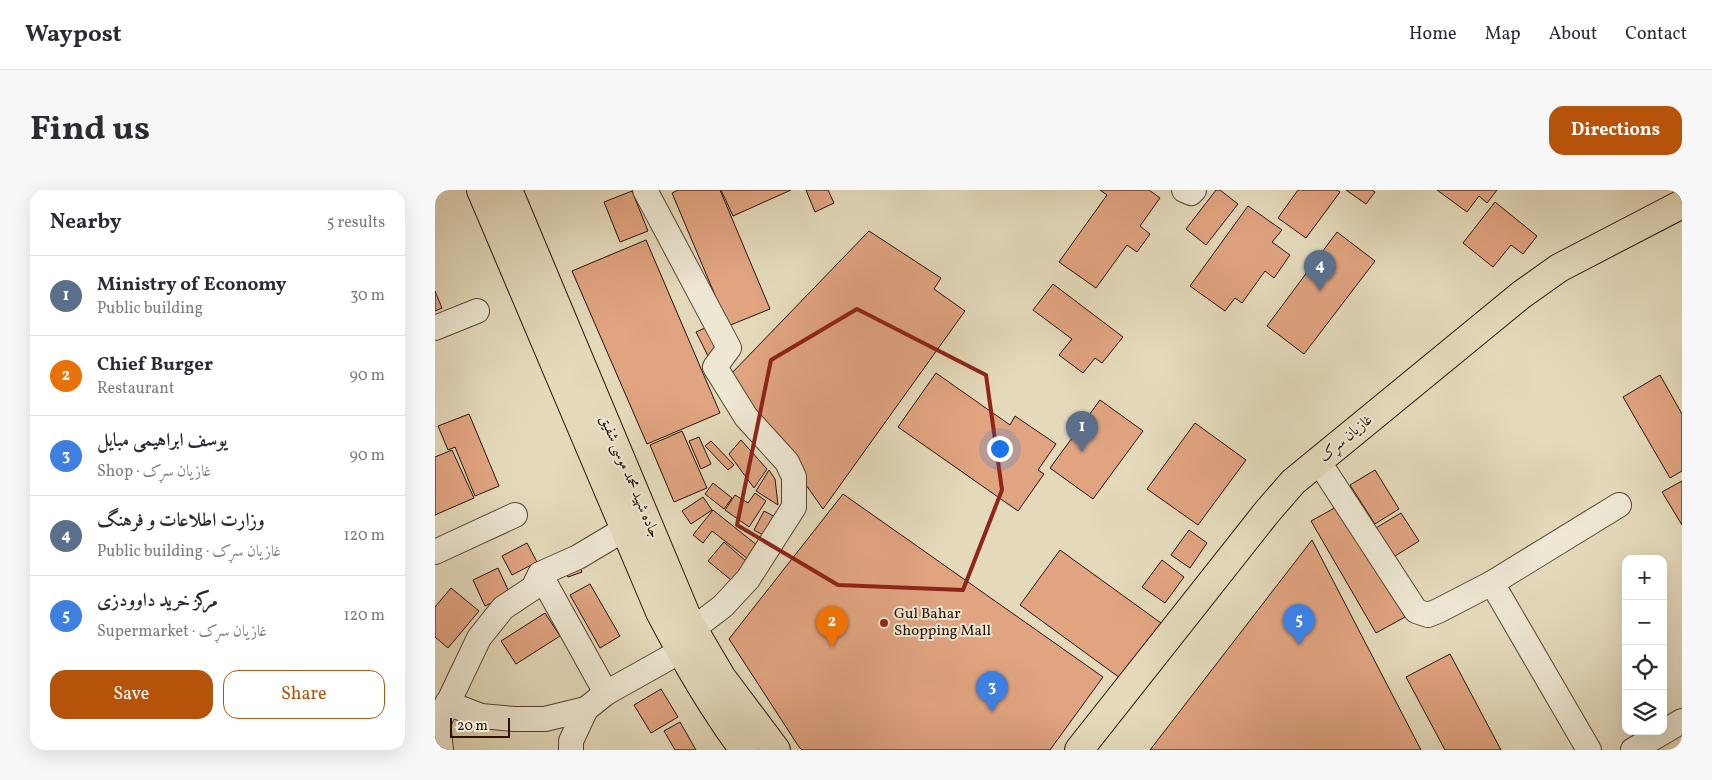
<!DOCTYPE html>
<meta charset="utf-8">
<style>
:root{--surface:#fff;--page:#f7f7f7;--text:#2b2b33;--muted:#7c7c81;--line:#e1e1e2;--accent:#b45309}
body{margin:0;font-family:Vollkorn,Amiri,serif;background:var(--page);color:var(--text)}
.controls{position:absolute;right:15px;bottom:15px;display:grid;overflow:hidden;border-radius:10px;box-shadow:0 5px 20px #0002}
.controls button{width:45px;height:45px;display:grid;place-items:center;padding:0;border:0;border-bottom:1px solid var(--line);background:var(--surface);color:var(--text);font:25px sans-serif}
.scale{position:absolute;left:15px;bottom:12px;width:60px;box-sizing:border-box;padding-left:5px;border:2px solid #2a1205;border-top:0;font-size:14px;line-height:18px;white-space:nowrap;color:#2a1205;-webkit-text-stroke:4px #ede7d3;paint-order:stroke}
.you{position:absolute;left:564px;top:258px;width:18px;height:18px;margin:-12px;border:4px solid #fff;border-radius:50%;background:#1a73e8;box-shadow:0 0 0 8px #1a73e833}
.badge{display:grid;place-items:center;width:32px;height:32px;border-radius:50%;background:var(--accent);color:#fff;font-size:16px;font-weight:700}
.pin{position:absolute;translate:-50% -41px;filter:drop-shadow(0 1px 2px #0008)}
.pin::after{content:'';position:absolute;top:26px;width:18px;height:15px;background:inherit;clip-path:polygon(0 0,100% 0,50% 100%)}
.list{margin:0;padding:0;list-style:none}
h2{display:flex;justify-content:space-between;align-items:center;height:65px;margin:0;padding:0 20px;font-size:21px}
h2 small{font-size:16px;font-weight:400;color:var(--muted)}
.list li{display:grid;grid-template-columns:32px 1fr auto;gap:15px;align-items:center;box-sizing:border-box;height:80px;padding:0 20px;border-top:1px solid var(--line)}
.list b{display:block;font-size:19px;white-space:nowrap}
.list p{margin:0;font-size:16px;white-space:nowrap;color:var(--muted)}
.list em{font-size:16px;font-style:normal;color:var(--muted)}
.actions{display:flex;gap:10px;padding:15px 20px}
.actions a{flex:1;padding:11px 0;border:1px solid var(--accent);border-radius:15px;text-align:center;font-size:18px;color:var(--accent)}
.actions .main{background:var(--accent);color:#fff}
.icon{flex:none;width:28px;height:28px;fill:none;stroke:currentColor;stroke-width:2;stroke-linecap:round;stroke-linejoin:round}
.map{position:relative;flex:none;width:1247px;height:560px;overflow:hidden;border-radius:15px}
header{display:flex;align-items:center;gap:30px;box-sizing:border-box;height:70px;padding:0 25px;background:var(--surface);border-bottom:1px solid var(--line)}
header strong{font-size:24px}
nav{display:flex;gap:28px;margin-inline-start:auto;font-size:18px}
.intro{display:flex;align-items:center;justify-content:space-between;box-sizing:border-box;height:120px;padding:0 30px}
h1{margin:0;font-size:35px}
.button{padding:12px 22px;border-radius:15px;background:var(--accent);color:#fff;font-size:18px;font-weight:700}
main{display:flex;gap:30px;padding:0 30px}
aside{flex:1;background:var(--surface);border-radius:15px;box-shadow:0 5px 20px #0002}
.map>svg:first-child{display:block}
.building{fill:#e0a480;stroke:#2a1205}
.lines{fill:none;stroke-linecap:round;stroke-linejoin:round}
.minor-casing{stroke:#584432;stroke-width:26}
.major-casing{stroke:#2a1205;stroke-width:30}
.minor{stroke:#ede7d3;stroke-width:24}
.major{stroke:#e4dabb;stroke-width:28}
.marked{fill:none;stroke:#8f2418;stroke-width:4;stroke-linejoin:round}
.poi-dot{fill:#8f2418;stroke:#ede7d3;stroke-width:2}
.labels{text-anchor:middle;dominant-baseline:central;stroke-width:4;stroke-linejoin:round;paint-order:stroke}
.street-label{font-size:15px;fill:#2a1205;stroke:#ede7d3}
.poi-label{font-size:15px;fill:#2a1205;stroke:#ede7d3;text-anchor:start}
</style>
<header>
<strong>Waypost</strong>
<nav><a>Home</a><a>Map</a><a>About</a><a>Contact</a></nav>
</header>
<div class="intro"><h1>Find us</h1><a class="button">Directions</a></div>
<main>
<aside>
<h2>Nearby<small>5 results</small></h2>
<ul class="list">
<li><span class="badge" style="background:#5c6f8a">1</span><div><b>Ministry of Economy</b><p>Public building</p></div><em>30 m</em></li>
<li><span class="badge" style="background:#e8710a">2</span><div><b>Chief Burger</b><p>Restaurant</p></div><em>90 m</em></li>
<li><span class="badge" style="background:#3f7fe0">3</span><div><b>یوسف ابراهیمی مبایل</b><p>Shop · غازیان سړک</p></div><em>90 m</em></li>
<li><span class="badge" style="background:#5c6f8a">4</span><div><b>وزارت اطلاعات و فرهنگ</b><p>Public building · غازیان سړک</p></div><em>120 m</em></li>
<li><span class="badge" style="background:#3f7fe0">5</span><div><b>مرکز خرید داوودزی</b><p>Supermarket · غازیان سړک</p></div><em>120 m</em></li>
</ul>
<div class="actions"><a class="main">Save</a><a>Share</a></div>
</aside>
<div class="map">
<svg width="1247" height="560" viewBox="0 0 1247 560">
<rect width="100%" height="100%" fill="#e4dabb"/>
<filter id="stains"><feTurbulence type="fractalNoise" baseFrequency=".004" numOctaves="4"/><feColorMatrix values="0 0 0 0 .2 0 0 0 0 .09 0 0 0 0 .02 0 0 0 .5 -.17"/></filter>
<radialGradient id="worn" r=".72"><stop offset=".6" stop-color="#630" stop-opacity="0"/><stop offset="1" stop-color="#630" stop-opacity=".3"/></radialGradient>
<g class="building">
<polygon points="243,0 285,0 335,119 293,136 237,3"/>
<polygon points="286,0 356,0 298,26"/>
<polygon points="371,0 393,0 399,13 380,22"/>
<polygon points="665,0 714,0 725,8 705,36 715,44 702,62 692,55 661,98 624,72 672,5"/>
<polygon points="781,0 785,0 803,14 771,55 751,39"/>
<polygon points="863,0 902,0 905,2 871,48 843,28"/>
<polygon points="911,0 937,0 940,2 931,14"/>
<polygon points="1002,0 1062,0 1052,13 1044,6 1032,22"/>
<polygon points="197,1 213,41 185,52 169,12"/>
<polygon points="1060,12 1102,46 1088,64 1076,55 1058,77 1028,53"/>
<polygon points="813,16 847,40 837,52 855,65 839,88 830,81 807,113 800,108 790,121 755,96"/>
<polygon points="434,41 506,88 499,99 530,121 388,319 294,186"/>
<polygon points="902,42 940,71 869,164 832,136"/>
<polygon points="211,50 285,223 212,254 137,81"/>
<polygon points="618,94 688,147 667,173 660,168 648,183 624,165 637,149 598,120"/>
<polygon points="0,101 7,118 0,121"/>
<polygon points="274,136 286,160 273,166 261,142"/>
<polygon points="501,183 575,235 580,226 621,254 603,280 609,284 583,321 463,237"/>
<polygon points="1225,185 1247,224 1247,281 1235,288 1188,207"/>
<polygon points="665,210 708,241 658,309 615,278"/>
<polygon points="34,224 64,296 40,306 20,257 13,260 3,236"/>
<polygon points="760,233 811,270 763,335 712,299"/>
<polygon points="247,241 272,298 239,312 215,255"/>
<polygon points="264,247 276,274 266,279 254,251"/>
<polygon points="306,250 332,279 319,298 294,264"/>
<polygon points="276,251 299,275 293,280 270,256"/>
<polygon points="17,260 39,308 0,325 0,267"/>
<polygon points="334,280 340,289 343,315 321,301"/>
<polygon points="940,280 964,319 940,334 915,295"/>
<polygon points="1247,291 1247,335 1227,302"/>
<polygon points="278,293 297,308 289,319 270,304"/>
<polygon points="320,303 331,311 314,337 290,320 300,305 313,313"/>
<polygon points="408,304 668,487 615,560 367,560 364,557 294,449"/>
<polygon points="268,307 277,320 256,334 247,321"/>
<polygon points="905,315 970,427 941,443 876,331"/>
<polygon points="278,320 323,356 313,369 277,341 268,353 258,345"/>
<polygon points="329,321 346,330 335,349 319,340"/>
<polygon points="966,323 984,351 957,368 939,339"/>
<polygon points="754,340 772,353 755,378 736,365"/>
<polygon points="877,350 986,560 715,560"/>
<polygon points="289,352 312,372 296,390 273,371"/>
<polygon points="92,353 102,372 77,385 67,366"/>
<polygon points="625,360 726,433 685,488 585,415"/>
<polygon points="727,370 749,387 730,413 707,397"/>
<polygon points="143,371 147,382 133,387 129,376"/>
<polygon points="63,378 75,404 50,416 38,390"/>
<polygon points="155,394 185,446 165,458 135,405"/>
<polygon points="16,398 44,421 13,458 0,447 0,417"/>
<polygon points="110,423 125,446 81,474 66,451"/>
<polygon points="1015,464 1066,560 1010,560 971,487"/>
<polygon points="226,499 243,527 216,543 199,515"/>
<polygon points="245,532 261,560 240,560 229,541"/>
</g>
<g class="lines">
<g class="minor-casing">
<g id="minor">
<polyline points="210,0 294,158 280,177 311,227 352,272 359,287 359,317 313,389 288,416 258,439"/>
<polyline points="749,0 756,3 759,0"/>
<polyline points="0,138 42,121"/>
<polyline points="884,272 981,421 993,425 1003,421 1057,393 1184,315"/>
<polyline points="0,362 80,325"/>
<polyline points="105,384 171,503"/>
<polyline points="1057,393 1154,560"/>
<polyline points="12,513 46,526 79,529 110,529 151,519"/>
<polyline points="6,560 3,534 44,448 68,418 98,398 105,384 143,367 190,339"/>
<polyline points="136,560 136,551 151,519 171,503 246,461"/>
<polyline points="1198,560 1247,531"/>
</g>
</g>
<g class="major-casing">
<g id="major">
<path d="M 46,0 L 225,422 C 250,470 277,517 309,560"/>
<polyline points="73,0 254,432 287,488 341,560"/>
<polyline points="644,560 832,322 858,292 1086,105 1124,78 1247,14"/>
</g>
</g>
<use href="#minor" class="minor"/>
<use href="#major" class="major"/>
</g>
<path class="marked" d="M 422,119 L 551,185 L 567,300 L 528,400 L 403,395 L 302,335 L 336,170 Z"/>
<circle class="poi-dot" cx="449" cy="433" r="5"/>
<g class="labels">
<g class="street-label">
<text transform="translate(911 249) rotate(-40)">غازیان سړک</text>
<text transform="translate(194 287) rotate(67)">جاده شهید محمد موسی شفیق</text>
</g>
<g class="poi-label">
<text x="459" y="424">Gul Bahar<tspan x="459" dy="17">Shopping Mall</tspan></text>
</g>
</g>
<rect width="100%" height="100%" filter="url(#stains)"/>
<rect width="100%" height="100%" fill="url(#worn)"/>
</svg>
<div class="controls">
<button>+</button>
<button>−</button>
<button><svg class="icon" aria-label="locate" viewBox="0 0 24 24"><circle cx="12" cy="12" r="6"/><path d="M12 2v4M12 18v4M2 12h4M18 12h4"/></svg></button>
<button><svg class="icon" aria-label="layers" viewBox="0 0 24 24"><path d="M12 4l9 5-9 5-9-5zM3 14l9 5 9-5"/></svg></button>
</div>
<div class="scale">20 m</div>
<div class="you"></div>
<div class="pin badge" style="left:647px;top:262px;background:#5c6f8a">1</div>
<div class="pin badge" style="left:397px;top:457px;background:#e8710a">2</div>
<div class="pin badge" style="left:557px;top:522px;background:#3f7fe0">3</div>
<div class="pin badge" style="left:885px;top:101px;background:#5c6f8a">4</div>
<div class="pin badge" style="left:864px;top:455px;background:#3f7fe0">5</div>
</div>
</main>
